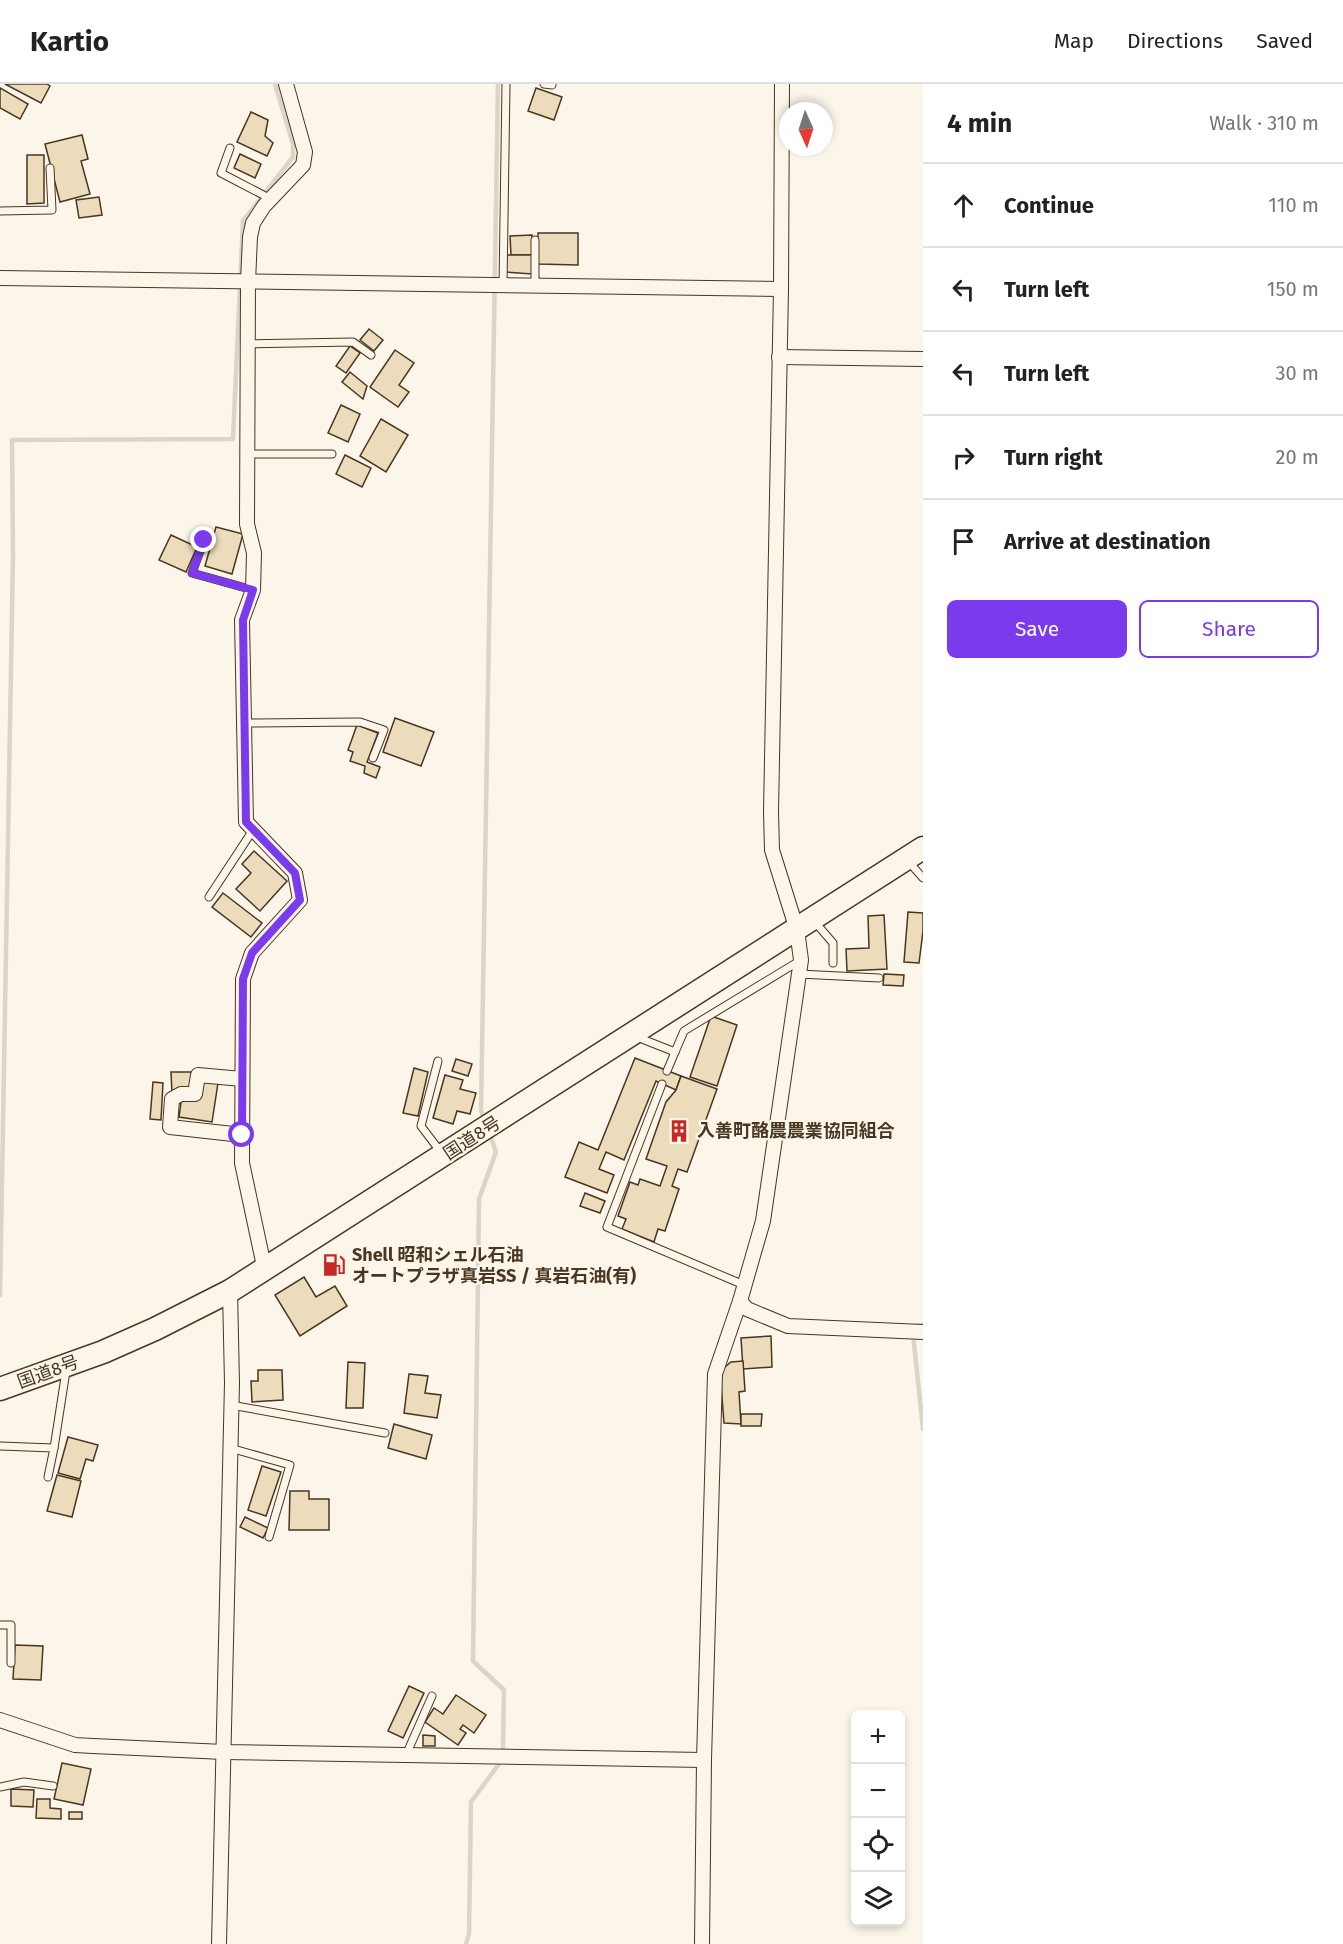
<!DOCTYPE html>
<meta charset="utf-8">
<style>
:root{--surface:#fff;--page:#f6f6f6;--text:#222;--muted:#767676;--line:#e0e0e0;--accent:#7c3aed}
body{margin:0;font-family:"Fira Sans","Noto Sans JP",sans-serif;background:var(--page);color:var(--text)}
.controls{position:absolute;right:18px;bottom:18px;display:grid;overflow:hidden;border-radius:9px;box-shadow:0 3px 9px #0003}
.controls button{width:54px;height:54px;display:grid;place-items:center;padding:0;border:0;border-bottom:2px solid var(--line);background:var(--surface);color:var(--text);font:30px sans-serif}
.compass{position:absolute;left:779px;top:18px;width:54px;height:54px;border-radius:50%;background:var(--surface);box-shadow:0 3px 9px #0003;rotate:177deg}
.stop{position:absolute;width:18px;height:18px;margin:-14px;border:4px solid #7c3aed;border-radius:50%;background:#fff}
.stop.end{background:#7c3aed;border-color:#fff;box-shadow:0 2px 6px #0008}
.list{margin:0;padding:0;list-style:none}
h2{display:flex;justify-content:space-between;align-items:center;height:78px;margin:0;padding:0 24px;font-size:26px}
h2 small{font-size:20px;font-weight:400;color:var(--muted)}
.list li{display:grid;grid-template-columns:39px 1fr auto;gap:18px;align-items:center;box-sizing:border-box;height:84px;padding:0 24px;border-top:2px solid var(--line)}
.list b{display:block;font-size:22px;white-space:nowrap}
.list em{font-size:20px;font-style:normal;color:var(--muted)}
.actions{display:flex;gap:12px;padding:18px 24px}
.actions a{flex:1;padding:14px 0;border:2px solid var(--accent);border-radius:9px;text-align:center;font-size:21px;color:var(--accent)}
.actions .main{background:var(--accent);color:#fff}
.icon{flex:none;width:33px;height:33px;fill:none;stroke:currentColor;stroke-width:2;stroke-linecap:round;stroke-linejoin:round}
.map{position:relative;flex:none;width:923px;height:1860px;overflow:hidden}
header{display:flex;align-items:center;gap:36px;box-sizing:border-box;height:84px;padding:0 30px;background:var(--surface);border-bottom:2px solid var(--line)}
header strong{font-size:28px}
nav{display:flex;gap:33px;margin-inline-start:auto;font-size:21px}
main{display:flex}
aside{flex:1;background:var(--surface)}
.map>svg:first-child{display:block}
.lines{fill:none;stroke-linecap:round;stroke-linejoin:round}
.stream{stroke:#dcd4c6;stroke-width:4.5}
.building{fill:#ecdcbc;stroke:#4a3520;stroke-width:1.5}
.service-casing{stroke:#4a3520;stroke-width:9}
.minor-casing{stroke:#4a3520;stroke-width:16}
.trunk-casing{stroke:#4a3520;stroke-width:25}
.service{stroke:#fbf6e9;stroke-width:7}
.minor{stroke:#fbf6e9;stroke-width:14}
.trunk{stroke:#fbf6e9;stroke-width:22}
.route{stroke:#7c3aed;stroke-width:8}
.labels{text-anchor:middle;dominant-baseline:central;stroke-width:4.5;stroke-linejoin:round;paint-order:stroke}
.poi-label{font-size:18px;font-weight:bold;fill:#4a3520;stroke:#fbf6e9;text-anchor:start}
.street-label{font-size:18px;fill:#4a3520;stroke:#fbf6e9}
</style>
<header>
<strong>Kartio</strong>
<nav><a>Map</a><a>Directions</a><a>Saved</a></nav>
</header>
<main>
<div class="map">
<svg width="923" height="1860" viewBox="0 0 923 1860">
<rect width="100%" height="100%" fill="#fbf6e9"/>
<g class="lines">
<g class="stream">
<polyline points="485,1037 481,1027 498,0"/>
<polyline points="0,1211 13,470 12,356 233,355 243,137 293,73 293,60 275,0"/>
<polyline points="912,1242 923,1241"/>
<polyline points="913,1250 923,1345"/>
<polyline points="466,1860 469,1850 471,1718 499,1680 503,1663 504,1606 473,1577 479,1115 496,1068 489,1048"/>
</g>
</g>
<g class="building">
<polygon points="5,0 47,0 50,2 41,19"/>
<polygon points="0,4 28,20 20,35 0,24"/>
<polygon points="536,4 562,13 554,36 528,27"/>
<polygon points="251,28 268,36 265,52 273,59 267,72 237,58"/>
<polygon points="82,51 88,75 81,77 90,110 60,118 45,60"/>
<polygon points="240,70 261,80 255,94 234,84"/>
<polygon points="27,71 44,71 44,119 27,120"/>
<polygon points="99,113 102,131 79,134 76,116"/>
<polygon points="538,149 578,149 578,181 538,180"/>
<polygon points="532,151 532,171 511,171 510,152"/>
<polygon points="507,171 532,171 532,190 506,188"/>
<polygon points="369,245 383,256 374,267 360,256"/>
<polygon points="350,262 360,269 346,289 336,282"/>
<polygon points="395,266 414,279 399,301 409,308 398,323 370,303"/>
<polygon points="350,288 367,302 363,315 342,298"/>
<polygon points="341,321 360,330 348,358 328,349"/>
<polygon points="381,335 408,351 386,388 360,372"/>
<polygon points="345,371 371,384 362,403 336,390"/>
<polygon points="216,443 243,450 232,490 205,482"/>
<polygon points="171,451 197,463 186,488 159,476"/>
<polygon points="395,634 434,648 421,682 383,668"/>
<polygon points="357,641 378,649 367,678 380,683 376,694 364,689 365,682 350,677 353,668 348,666"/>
<polygon points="254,767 287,797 260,827 236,805 251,789 242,780"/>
<polygon points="223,809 262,839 251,853 212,823"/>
<polygon points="908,828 923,829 923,847 919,879 904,878"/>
<polygon points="884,831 887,885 847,887 846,865 869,864 868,832"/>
<polygon points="884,890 904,891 903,902 883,901"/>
<polygon points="711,932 737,941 717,1002 690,993"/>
<polygon points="635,974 681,992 676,1006 656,997 624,1076 606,1068 599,1085 614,1091 607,1109 565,1093 579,1058 598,1066"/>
<polygon points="456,975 472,980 468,992 452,987"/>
<polygon points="414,984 428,988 418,1032 403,1029"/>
<polygon points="171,988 191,988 191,1010 172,1010"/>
<polygon points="445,991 463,996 460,1005 476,1009 470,1030 457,1027 453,1040 433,1034"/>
<polygon points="681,992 717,1005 687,1088 678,1085 672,1102 679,1105 665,1147 658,1145 654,1158 622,1145 626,1135 618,1132 630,1098 638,1101 640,1095 660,1102 667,1082 646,1075 666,1018 676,1006"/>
<polygon points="203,997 218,999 212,1038 179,1033 182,1011"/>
<polygon points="153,998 163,999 161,1036 150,1035"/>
<polygon points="585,1109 605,1117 600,1129 580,1122"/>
<polygon points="304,1193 316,1213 335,1202 347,1222 300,1252 275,1211"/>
<polygon points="771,1252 772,1283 743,1285 741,1254"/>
<polygon points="743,1277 745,1307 739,1308 741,1340 724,1339 720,1287 731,1278"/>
<polygon points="348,1278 365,1279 363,1324 346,1324"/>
<polygon points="258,1286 282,1286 283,1316 252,1318 251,1297 258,1297"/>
<polygon points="409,1290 428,1292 425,1309 441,1311 437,1334 404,1329"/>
<polygon points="741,1330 762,1330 761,1342 741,1342"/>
<polygon points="394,1340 432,1351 426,1375 388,1364"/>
<polygon points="68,1353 98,1361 93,1377 86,1375 80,1395 58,1389"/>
<polygon points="262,1382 281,1388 266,1432 248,1426"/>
<polygon points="57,1391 81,1397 72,1433 47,1427"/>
<polygon points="290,1407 309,1407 309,1415 329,1415 329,1446 289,1446"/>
<polygon points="245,1433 268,1444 263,1454 240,1443"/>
<polygon points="15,1561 43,1562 41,1596 13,1595"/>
<polygon points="409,1602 424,1609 403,1654 388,1647"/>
<polygon points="456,1611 486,1631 474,1649 463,1641 460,1645 466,1649 458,1661 425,1638 434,1624 443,1630"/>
<polygon points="423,1651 435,1652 435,1662 423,1662"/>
<polygon points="62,1679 91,1685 83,1721 54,1715"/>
<polygon points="11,1705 34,1706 33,1723 11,1722"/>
<polygon points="37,1715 50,1715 50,1724 61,1725 61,1735 36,1734"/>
<rect x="69" y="1728" width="13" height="7"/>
</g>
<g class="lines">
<g class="service-casing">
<g id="service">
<polyline points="544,0 552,1"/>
<polyline points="230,64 221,89 271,115"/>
<polyline points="0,127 52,126 50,84"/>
<polyline points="535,156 535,202"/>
<polyline points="503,202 506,0"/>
<polyline points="247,260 353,258 371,271"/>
<polyline points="247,370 332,370"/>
<polyline points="204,456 192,489 253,506"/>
<polyline points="244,639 360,638 384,646 373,674"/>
<polyline points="908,777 923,794"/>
<polyline points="209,813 253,746"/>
<polyline points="814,837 833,859 833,879"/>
<polyline points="799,890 879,894"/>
<polyline points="637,953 675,968 667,987"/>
<polyline points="675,968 684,947 801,876"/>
<polyline points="438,977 421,1042 440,1067"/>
<polyline points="662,1000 607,1143 744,1201"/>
<polyline points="231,1321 385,1349"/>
<polyline points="0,1362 54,1364 48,1393"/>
<polyline points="54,1364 66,1287"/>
<polyline points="230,1364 290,1381 269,1453"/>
<polyline points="0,1541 11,1541 11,1579"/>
<polyline points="406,1671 432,1612"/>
<polyline points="0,1703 24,1698 53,1702"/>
</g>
</g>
<g class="minor-casing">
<g id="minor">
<polyline points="0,194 781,205"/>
<polyline points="779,273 923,275"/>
<polyline points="242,1051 170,1043 172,1015 181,1010 195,1010 198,991 242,995"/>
<polyline points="265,1187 242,1079 243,895 252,869 300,816 295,789 246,738 242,536 253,506 254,469 247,440 248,198 250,153 253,139 264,122 303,81 305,68 286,0"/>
<polyline points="740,1217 747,1225 788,1242 923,1248"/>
<polyline points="0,1636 75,1661 93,1662 224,1668 704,1676"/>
<polyline points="219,1860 232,1299 230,1207"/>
<polyline points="702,1860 704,1676 715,1290 740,1217 763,1137 801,876 797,846 772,766 771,728 781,205 782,0"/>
</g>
</g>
<g class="trunk-casing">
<polyline id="trunk" points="0,1305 103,1268 155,1245 230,1207 923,764"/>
</g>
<use href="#service" class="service"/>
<use href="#minor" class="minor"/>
<use href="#trunk" class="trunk"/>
</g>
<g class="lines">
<polyline class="route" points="204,456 192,489 253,506 243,536 246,738 295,789 300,816 252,869 243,895 242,1051"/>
</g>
<defs>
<g id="building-bare" transform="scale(1.8)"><path d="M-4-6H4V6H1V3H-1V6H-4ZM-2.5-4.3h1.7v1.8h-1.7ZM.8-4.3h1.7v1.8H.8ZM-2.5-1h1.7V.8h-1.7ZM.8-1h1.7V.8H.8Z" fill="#c62828" stroke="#fbf6e9" stroke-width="2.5" paint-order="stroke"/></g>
<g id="fuel-bare" transform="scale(1.8)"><path d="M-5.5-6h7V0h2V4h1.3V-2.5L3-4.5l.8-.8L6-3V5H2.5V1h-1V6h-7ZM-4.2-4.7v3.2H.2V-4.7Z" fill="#c62828" stroke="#fbf6e9" stroke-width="2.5" paint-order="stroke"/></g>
</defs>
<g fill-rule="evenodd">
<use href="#building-bare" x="679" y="1047"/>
<use href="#fuel-bare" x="334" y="1181"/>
</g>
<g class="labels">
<g class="poi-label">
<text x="697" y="1047">入善町酪農農業協同組合</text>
<text x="352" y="1171">Shell 昭和シェル石油<tspan x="352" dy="21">オートプラザ真岩SS / 真岩石油(有)</tspan></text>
</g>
<g class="street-label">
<text transform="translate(472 1054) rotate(-33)">国道8号</text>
<text transform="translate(48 1288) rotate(-20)">国道8号</text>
</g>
</g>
</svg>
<div class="controls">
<button>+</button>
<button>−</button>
<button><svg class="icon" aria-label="locate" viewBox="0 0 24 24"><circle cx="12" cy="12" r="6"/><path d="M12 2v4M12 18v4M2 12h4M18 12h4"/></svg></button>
<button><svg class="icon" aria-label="layers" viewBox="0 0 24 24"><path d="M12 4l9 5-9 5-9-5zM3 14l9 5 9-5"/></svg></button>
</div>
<svg class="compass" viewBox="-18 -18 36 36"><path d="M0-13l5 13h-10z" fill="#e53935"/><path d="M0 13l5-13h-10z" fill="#767676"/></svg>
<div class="stop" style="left:242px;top:1051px"></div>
<div class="stop end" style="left:204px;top:456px"></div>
</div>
<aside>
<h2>4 min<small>Walk · 310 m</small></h2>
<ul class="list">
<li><svg class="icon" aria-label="ahead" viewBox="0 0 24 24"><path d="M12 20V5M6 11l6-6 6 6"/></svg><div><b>Continue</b></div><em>110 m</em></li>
<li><svg class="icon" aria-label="left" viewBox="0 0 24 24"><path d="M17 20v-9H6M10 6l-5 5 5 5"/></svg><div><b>Turn left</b></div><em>150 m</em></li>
<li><svg class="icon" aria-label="left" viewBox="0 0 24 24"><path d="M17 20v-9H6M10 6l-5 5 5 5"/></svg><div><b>Turn left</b></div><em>30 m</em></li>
<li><svg class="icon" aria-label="right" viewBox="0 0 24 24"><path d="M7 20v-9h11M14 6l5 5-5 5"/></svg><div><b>Turn right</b></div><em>20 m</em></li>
<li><svg class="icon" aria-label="arrive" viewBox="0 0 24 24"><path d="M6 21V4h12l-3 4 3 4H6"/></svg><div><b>Arrive at destination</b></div></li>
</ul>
<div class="actions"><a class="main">Save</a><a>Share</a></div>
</aside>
</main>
